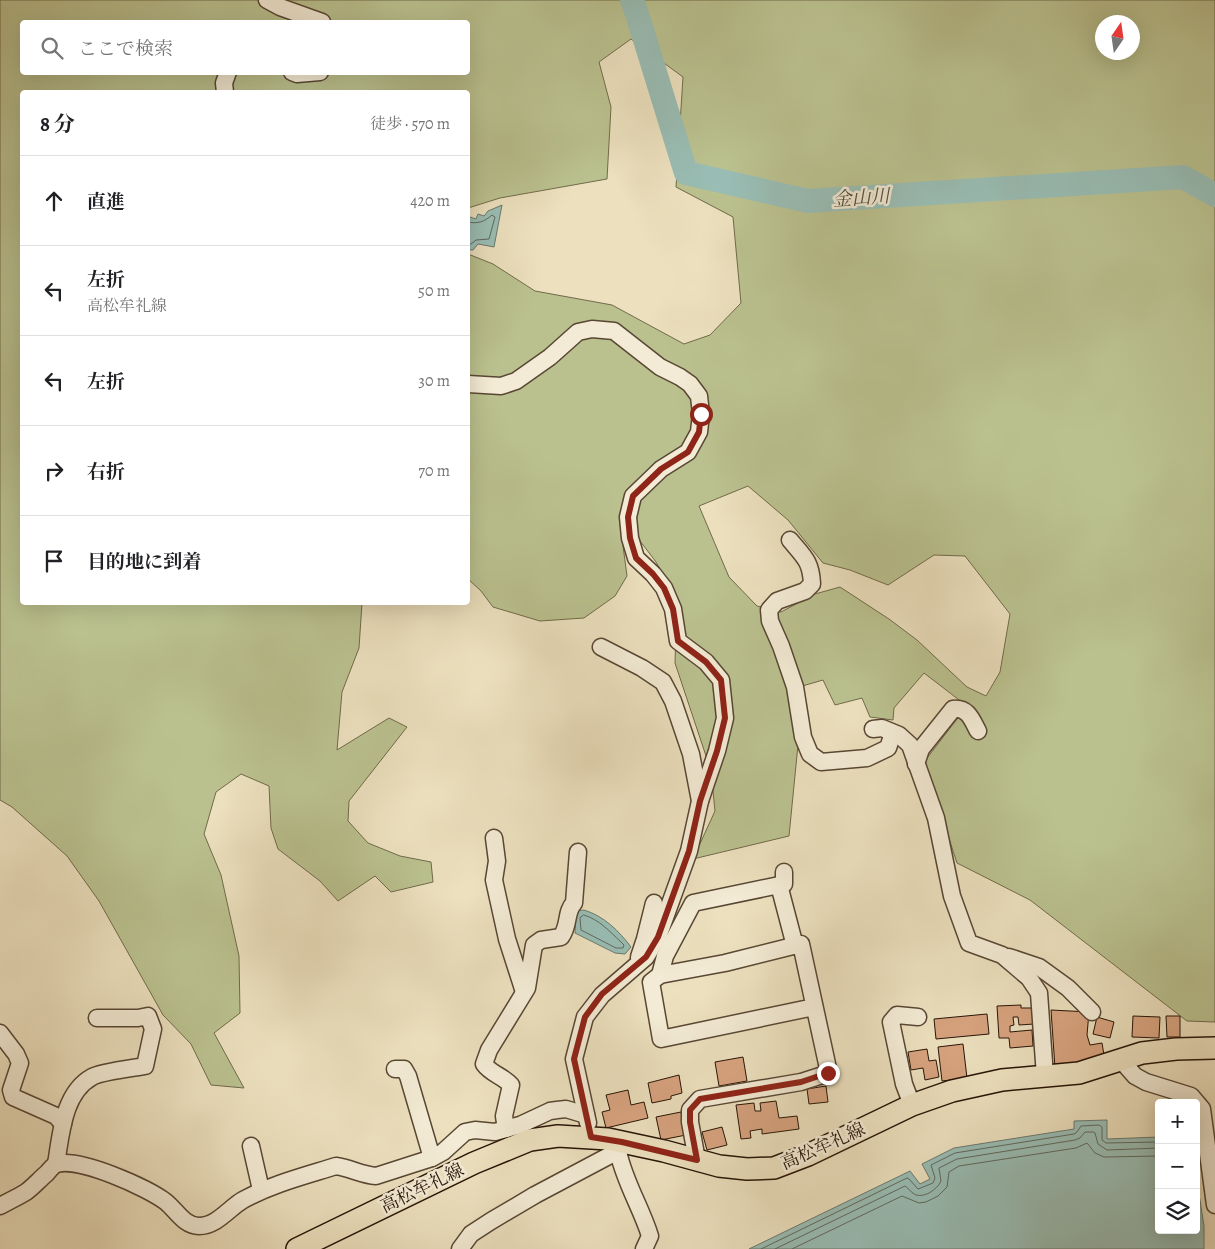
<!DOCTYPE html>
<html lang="ja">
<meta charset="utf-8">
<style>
:root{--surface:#fff;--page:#f2f2f2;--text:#202124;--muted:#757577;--line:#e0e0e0}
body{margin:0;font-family:Alegreya,"Noto Serif JP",serif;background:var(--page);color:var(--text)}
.controls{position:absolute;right:15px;bottom:15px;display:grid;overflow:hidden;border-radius:5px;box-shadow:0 5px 20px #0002}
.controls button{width:45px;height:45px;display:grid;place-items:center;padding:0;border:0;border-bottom:1px solid var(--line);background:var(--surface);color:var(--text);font:25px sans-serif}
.compass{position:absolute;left:1095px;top:15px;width:45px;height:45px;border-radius:50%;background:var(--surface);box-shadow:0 5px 20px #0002;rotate:13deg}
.stop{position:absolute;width:15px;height:15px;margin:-11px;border:4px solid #8f2418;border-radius:50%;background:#fff}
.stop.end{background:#8f2418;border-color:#fff;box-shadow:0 1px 5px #0008}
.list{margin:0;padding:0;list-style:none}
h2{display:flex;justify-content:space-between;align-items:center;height:65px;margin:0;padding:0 20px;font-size:21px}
h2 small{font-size:16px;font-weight:400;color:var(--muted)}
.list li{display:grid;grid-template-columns:32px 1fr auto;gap:15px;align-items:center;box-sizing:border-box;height:90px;padding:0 20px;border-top:1px solid var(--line)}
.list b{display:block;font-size:19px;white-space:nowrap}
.list p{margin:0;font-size:16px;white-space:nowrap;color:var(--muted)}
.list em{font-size:16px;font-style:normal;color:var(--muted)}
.icon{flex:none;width:28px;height:28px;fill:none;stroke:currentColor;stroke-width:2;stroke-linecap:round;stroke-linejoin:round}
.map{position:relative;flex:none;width:1215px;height:1249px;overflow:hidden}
.search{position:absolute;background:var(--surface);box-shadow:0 5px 20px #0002;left:20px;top:20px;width:450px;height:55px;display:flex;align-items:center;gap:12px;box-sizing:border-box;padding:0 18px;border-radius:5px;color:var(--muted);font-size:19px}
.panel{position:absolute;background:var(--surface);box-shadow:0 5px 20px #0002;left:20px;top:90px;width:450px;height:515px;border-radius:5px}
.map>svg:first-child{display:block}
.green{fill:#bac18f;stroke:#706a4a;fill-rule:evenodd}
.water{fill:#99bdb4;stroke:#6b796e}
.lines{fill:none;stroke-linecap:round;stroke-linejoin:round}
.shore{stroke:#60685d;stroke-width:1}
.river{stroke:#99bdb4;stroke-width:24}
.building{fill:#d7a37f;stroke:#271406}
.minor-casing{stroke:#584734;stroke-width:19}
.major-casing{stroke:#271406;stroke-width:24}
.minor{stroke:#f3ebd5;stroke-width:16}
.major{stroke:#ece0be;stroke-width:21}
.route{stroke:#8f2418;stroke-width:6}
.labels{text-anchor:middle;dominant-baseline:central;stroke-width:5;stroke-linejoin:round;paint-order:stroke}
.street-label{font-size:18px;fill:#271406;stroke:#f3ebd5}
.water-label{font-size:19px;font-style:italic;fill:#4f4f43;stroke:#f3ebd5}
</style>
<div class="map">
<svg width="1215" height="1249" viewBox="0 0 1215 1249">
<rect width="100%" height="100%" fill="#ece0be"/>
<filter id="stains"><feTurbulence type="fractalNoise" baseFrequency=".004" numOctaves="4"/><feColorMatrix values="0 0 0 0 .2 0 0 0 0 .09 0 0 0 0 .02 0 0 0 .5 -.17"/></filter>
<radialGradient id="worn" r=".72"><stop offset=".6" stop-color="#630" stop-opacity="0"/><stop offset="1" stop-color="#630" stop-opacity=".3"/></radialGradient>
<path class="green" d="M 0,0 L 1215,0 L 1215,1022 L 1187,1021 L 1030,900 L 957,863 L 924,762 L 967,706 L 924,673 L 894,708 L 893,720 L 870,717 L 862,698 L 835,705 L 823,680 L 792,689 L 798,745 L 789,836 L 693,859 L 715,811 L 711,771 L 675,663 L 677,599 L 656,562 L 637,537 L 623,546 L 627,576 L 615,596 L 584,618 L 540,621 L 493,607 L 481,591 L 468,579 L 468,254 L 493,264 L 535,291 L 612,305 L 684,344 L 710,335 L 741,303 L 733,217 L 676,187 L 683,77 L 631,39 L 599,62 L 611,107 L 607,179 L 500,198 L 468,208 L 468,92 L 22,92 L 22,602 L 362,603 L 359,648 L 342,692 L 337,750 L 389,718 L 407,727 L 349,801 L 348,821 L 368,843 L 400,856 L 431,862 L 433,882 L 391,892 L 375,876 L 338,901 L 320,881 L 278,849 L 271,828 L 269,786 L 241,774 L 216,792 L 204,834 L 221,875 L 239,956 L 240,1013 L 214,1033 L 244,1088 L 211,1085 L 191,1044 L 163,1015 L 99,901 L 67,856 L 12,807 L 0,800 ZM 22,22 L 468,22 L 468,72 L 22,72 ZM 1102,22 L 1132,22 L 1132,52 L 1102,52 ZM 748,486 L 788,520 L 823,563 L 850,570 L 888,585 L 934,555 L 965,556 L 1010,614 L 1000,672 L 986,696 L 967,687 L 917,640 L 889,619 L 840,587 L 815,594 L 781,612 L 757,606 L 729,577 L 699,506 Z"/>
<g class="water">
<polygon points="502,205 494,247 478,244 473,250 469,250 468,218 470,217 476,219 478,214 484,216 488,211"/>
<path d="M 584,910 C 604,916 619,931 631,947 L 625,954 L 615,953 L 575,933 L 576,911 Z"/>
<polygon points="1107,1120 1107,1139 1159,1137 1159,1230 1196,1230 1196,1175 1204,1226 1204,1249 749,1249 910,1171 920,1184 930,1179 922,1164 954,1148 1074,1129 1074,1121"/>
</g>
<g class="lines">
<g class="shore">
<path d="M 468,222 C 478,224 484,222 492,215 L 495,217 L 489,239 L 476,240 L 471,244 L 468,245"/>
<path d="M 584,915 C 600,920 609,931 621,942 L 624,945 L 623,948 L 616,948 L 581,930 L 580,918 Z"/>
<polyline points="761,1249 907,1178 909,1179 918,1189 933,1183 935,1178 931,1165 955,1153 1074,1134 1077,1132 1081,1126 1099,1125 1102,1127 1102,1140 1106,1143 1159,1142"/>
<path d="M 775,1249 L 905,1186 C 908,1188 910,1191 914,1194 C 923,1199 937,1190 941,1181 L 939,1168 L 957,1159 L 1075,1140 L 1080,1138 L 1085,1132 L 1093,1132 L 1095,1133 L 1098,1144 L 1107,1150 L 1159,1148"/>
<polyline points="792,1249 902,1196 919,1203 926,1202 938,1196 947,1187 949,1172 959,1166 1076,1148 1087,1143 1095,1153 1104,1157 1159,1156"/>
</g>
<polyline class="river" points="632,0 638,17 686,173 808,201 1183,177 1215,195"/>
</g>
<g class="building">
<polygon points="1021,1005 1021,1008 1033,1008 1034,1024 1019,1025 1018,1017 1013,1017 1014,1025 1010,1026 1010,1032 1032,1030 1033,1046 1010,1048 1009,1038 999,1038 997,1006"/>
<polygon points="1051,1010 1089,1012 1087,1035 1090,1045 1102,1043 1104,1055 1055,1068"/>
<polygon points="987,1014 989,1034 936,1039 934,1019"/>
<polygon points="1133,1016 1160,1017 1159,1038 1132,1037"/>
<polygon points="1166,1016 1180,1016 1180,1037 1167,1037"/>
<polygon points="1097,1017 1114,1022 1110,1038 1093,1034"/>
<polygon points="963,1044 967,1078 942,1081 938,1047"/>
<polygon points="927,1049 929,1061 936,1060 939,1077 925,1080 923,1068 911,1070 908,1052"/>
<polygon points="743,1057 747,1081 719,1086 715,1062"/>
<polygon points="679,1075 682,1093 671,1096 671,1099 652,1103 648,1083"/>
<polygon points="826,1086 828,1102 809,1104 807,1089"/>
<polygon points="628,1090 631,1105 644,1102 648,1118 606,1128 602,1112 610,1110 606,1095"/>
<polygon points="776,1101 779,1118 797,1116 799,1129 762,1134 762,1129 750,1131 751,1138 741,1139 736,1105 754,1103 755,1111 761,1111 760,1103"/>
<polygon points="681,1112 686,1135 661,1140 656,1117"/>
<polygon points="722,1127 727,1145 707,1150 702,1132"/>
</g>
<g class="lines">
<g class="minor-casing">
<g id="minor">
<polyline points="267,0 280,7 322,22"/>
<polyline points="292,72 297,74 320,72"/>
<polyline points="225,92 224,83 228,72"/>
<polyline points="468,384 501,386 516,381 550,357 578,332 592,329 614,331 660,367 680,377 690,384 699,396 701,414 699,432 688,452 661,469 633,496 628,517 630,538 636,558 653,574 664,588 673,609 678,641 706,662 721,680 725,718 717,751 700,801"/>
<path d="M 790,540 C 804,557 811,561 812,584 L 805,591 L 777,601 L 769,610 L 770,621 L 781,646 L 795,687 L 803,737 L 810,754 L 821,762 L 867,758 L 888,748 L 893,733"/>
<polyline points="873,729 882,728 899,735 910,745 936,818 952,896 969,943 1002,955 1029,978 1039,993 1045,1076"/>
<path d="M 916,764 L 921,749 L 953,709 C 968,707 972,720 978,731"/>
<polyline points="494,838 497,861 494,880 507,939 524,992"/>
<polyline points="779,885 795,946"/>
<polyline points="639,957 645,939 654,903"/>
<polyline points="1009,957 1039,967 1068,988 1092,1012"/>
<polyline points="660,975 665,956 693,903 784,884 784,872"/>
<polyline points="0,1033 16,1054 20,1063 11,1090 13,1097 56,1116 63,1124"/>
<polyline points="1121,1060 1135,1076 1146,1082 1191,1096 1202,1109 1215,1205"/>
<polyline points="395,1069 404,1069 408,1076 432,1158"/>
<polyline points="912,1105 904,1084 891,1022 897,1015 918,1017"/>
<polyline points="588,1123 574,1059 585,1017 602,995 646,957 658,937 689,851 700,801 691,754 673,701 663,682 642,668 601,647"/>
<path d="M 506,1129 L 504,1116 L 511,1085 C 503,1076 491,1074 484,1064 L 489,1050 L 527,988 L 534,945 L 541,940 L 561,937 C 570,925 565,912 574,903 L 578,852"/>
<polyline points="251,1146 261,1190"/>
<path d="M 618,1151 C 624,1181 641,1207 650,1236 L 644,1249"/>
<polyline points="697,1160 690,1122 690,1110 700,1099 801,1082 829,1073 801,944 725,963 660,975 651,982 661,1039 814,1007"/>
<path d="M 56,1164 C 61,1135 63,1093 92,1077 C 100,1072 134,1068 145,1066 L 153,1029 L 148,1016 L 138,1018 L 97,1018"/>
<path d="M 0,1206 C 9,1201 18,1197 26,1192 C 33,1187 40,1179 46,1174 C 49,1171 53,1165 57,1164 C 79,1157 148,1188 166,1202 C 176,1210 184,1226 199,1226 C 217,1226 229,1208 243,1200 C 272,1184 304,1176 336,1166 C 350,1168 362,1175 376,1176 L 432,1158 L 443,1152 L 465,1132 L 475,1130 L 495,1132 L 506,1129 L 520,1125 L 550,1111 L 557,1110 L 566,1109 L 586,1115"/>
<polyline points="460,1249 471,1234 491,1221 535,1195 618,1151 622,1142"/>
</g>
</g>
<g class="major-casing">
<polyline id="major" points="297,1249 474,1163 530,1140 558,1136 608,1139 664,1151 719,1166 747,1169 774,1168 808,1155 912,1105 952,1091 1002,1080 1079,1073 1142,1053 1176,1049 1215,1048"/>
</g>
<use href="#minor" class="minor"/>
<use href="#major" class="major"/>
</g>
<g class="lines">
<polyline class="route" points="701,414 699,432 688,452 661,469 633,496 628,517 630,538 636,558 653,574 664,588 673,609 678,641 706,662 721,680 725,718 717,751 700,801 689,851 658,937 646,957 602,994 585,1017 574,1059 591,1137 622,1142 697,1160 690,1122 690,1110 700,1099 801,1082 828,1073"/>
</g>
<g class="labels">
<g class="street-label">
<text transform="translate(823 1146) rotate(-24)">高松牟礼線</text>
<text transform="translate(422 1188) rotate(-26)">高松牟礼線</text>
</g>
<g class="water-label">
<text transform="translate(861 198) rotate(-4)">金山川</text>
</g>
</g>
<rect width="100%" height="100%" filter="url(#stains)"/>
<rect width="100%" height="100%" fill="url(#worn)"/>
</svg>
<div class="controls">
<button>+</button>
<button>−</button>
<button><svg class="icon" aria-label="layers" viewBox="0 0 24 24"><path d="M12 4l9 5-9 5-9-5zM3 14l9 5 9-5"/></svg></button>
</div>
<svg class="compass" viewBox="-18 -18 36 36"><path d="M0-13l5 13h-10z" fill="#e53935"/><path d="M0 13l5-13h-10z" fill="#757577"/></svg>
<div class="stop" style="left:701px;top:414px"></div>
<div class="stop end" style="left:828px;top:1073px"></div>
<div class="search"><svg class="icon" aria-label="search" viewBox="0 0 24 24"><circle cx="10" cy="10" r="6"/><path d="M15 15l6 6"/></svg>ここで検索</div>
<section class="panel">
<h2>8 分<small>徒歩 · 570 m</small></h2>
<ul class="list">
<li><svg class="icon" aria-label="ahead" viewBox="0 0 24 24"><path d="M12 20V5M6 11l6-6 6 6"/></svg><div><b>直進</b></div><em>420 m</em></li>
<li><svg class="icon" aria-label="left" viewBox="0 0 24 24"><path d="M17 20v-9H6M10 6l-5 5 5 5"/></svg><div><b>左折</b><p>高松牟礼線</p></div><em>50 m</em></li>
<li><svg class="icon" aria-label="left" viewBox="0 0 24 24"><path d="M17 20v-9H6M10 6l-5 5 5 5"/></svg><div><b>左折</b></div><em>30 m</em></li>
<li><svg class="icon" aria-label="right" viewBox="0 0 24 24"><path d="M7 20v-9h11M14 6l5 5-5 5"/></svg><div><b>右折</b></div><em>70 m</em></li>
<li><svg class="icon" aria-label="arrive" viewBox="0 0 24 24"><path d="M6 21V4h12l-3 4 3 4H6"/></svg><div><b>目的地に到着</b></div></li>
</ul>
</section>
</div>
